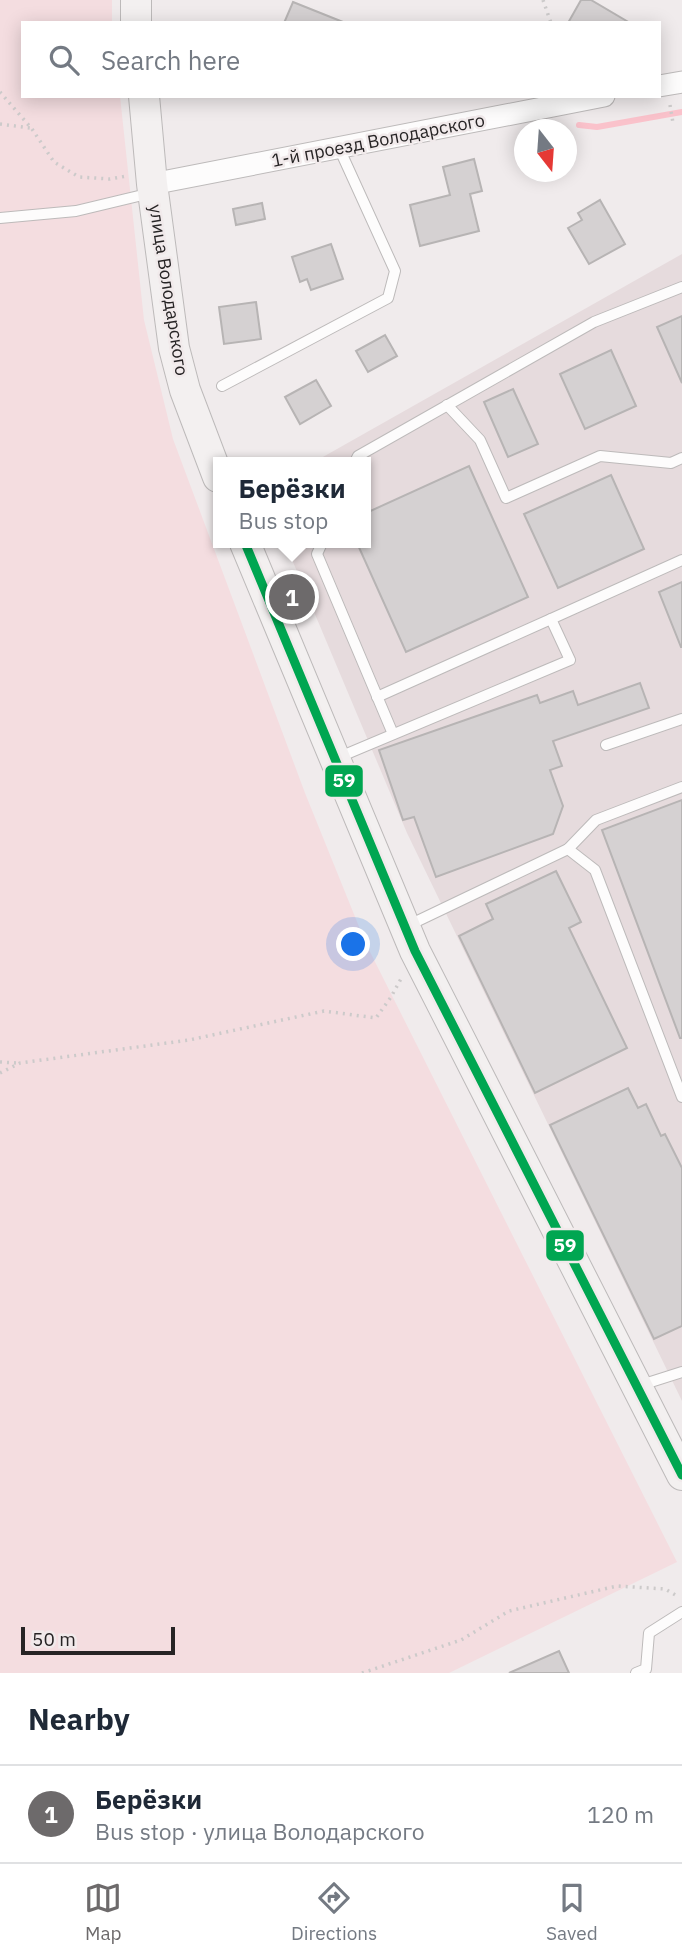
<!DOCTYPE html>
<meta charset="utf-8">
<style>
:root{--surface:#fff;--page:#f6f6f7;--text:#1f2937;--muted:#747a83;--line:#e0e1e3;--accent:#6d6a6b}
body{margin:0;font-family:"IBM Plex Sans",sans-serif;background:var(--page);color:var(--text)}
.compass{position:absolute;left:514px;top:119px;width:63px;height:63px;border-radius:50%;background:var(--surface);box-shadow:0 4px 18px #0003;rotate:163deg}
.scale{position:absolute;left:21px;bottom:18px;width:154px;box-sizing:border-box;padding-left:7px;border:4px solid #272425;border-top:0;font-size:19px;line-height:24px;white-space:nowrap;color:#272425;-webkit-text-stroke:5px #f1eaeb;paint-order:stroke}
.you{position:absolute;left:354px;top:945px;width:24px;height:24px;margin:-18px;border:5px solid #fff;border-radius:50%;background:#1a73e8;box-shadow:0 0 0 10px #1a73e833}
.badge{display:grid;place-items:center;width:46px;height:46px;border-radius:50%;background:var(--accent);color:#fff;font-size:23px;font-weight:700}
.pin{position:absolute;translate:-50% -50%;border:4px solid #fff;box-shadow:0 2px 7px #0006}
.popup{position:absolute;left:213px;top:457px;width:158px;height:91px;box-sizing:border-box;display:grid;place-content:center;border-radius:0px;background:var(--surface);filter:drop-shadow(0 2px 5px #0005);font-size:23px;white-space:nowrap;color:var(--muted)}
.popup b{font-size:26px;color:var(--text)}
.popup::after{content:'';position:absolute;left:50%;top:100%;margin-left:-14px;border:14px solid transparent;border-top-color:var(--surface)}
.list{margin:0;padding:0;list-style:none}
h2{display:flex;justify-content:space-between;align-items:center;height:91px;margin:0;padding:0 28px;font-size:30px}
h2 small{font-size:23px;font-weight:400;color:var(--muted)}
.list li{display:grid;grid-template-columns:46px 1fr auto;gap:21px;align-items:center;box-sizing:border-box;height:98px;padding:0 28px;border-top:2px solid var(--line)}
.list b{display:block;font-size:26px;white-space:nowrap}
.list p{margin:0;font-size:23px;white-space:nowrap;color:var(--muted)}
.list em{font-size:23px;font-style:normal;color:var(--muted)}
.icon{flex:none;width:38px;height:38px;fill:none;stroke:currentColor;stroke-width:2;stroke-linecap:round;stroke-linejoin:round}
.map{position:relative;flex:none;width:682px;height:1673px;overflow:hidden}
.search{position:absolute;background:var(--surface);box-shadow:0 4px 18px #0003;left:21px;right:21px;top:21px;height:77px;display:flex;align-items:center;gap:18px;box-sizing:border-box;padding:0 24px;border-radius:0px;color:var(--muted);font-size:26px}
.sheet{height:189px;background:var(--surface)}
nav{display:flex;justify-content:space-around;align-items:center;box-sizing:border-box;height:98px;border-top:2px solid var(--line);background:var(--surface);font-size:19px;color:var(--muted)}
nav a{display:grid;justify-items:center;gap:4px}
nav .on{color:var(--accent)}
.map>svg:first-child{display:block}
.built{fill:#e6dbdd}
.green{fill:#f4dde0}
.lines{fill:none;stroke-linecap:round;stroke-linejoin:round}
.stream{stroke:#fac2cb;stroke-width:6}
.building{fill:#d5d1d2;stroke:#b7b4b4;stroke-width:2}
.lane-casing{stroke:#bdbaba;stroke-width:12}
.street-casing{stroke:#bdbaba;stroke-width:23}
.secondary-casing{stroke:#bdbaba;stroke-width:32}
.path{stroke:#cccaca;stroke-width:3.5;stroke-dasharray:2 5;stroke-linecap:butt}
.lane{stroke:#fdfcfc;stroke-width:10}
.street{stroke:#fdfcfc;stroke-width:21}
.secondary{stroke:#f3f0f0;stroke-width:30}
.bus-1-casing{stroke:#f1eaeb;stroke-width:14}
.bus-1{stroke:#00a651;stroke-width:9}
.labels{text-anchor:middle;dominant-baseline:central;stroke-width:5;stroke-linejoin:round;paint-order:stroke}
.street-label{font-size:18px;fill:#272425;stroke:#f1eaeb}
.line-badge{stroke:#f1eaeb;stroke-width:2.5}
.badge-label{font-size:19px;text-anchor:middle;font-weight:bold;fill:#fff}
</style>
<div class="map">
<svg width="682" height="1673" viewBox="0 0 682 1673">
<rect width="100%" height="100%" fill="#f0ebec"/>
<polygon class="built" points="682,254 682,1401 407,833 285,543 366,543 366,462 314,462"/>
<polygon class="green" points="0,0 112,0 112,23 23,23 23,96 120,96 144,320 173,439 305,793 366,944 677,1562 449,1673 0,1673"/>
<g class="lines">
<polyline class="stream" points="579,125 597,127 682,112"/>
</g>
<g class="building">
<polygon points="581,0 591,0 630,23 568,23"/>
<polygon points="293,2 343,22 343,23 284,23"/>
<polygon points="474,159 482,191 470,194 479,231 420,246 410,205 450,195 443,167"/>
<polygon points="600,200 625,244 589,264 568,228 582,220 578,213"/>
<polygon points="262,203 265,219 236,225 233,209"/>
<polygon points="331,244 343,279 311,290 307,279 300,282 292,257"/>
<polygon points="256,302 261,339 224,344 219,307"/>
<polygon points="682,316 682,383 657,327"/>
<polygon points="385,335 397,356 368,372 356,351"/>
<polygon points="611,350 636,406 585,429 560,374"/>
<polygon points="316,380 331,406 300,424 285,397"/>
<polygon points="513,389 538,444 508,457 484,402"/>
<polygon points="469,466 528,597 406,652 357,543 366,543 366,513"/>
<polygon points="611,475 644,549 558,588 524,514"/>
<polygon points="682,582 682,647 681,647 659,592"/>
<polygon points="640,683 649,708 553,741 562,766 550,770 563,806 553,834 436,877 414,817 403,820 379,750 537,695 540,703 573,691 578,705"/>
<polygon points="682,800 682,1038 680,1038 602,830"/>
<polygon points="556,871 581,922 569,928 627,1048 535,1093 459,936 493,919 486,904"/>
<polygon points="628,1088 638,1108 646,1104 661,1136 665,1134 682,1168 682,1326 654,1339 550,1125"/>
<polygon points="559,1651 569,1673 509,1673"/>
</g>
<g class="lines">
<g class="lane-casing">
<g id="lane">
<polyline points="0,218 76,211 151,193"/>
<polyline points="222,386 388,298 395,271 339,148"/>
<polyline points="447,405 480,440 506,498 600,456 671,463 682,458"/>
<polyline points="355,462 358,456 594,322 682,287"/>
<polyline points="322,543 317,554 393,734"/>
<polyline points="377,697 551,619"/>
<polyline points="606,745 682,719"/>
<polyline points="337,758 570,660 551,619 682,560"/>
<polyline points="568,849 595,870 682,1097"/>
<polyline points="407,926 568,849 596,820 682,787"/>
<polyline points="638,1386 682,1372"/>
<polyline points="636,1673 646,1669 649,1633 682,1612"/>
</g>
</g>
<g class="street-casing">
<g id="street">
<polyline points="659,86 682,82"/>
<polyline points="152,184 604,96"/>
</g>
</g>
<g class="secondary-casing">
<g id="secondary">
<polyline points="136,0 136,23"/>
<polyline points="144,96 152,184 174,348 185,390 218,477"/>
<polyline points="245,543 415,951 682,1475"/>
</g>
</g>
<g class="path">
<polyline points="543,0 551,23"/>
<polyline points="0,92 32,129 54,162 79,177 110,179 127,176"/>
<polyline points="670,105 673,123"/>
<polyline points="0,124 30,128"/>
<polyline points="0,1062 18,1063"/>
<polyline points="0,1073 20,1063 189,1040 324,1011 376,1018 391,997 402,977"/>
<polyline points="362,1673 461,1640 509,1611 617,1586 665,1589 677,1596"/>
</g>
<use href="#lane" class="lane"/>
<use href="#street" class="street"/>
<use href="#secondary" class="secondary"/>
<g class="bus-1-casing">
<polyline id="bus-1" points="245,543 415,951 682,1475"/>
</g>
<use href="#bus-1" class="bus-1"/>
</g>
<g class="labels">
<g class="street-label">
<text transform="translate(378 140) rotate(-11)">1-й проезд Володарского</text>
<text transform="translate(169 290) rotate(81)">улица Володарского</text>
</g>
</g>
<g class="line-badge">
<rect x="324" y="764" width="40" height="34" rx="7" fill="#00a651"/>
<rect x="545" y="1229" width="40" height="33" rx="7" fill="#00a651"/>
</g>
<g class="badge-label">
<text x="344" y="787">59</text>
<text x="565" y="1252">59</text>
</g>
</svg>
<svg class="compass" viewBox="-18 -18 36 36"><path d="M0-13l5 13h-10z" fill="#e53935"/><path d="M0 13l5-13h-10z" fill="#747a83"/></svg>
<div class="scale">50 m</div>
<div class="you"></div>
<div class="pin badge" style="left:292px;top:597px">1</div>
<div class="popup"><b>Берёзки</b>Bus stop</div>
<div class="search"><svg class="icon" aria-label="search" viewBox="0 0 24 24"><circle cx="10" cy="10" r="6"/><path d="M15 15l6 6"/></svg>Search here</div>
</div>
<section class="sheet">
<h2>Nearby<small></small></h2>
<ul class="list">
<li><span class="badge">1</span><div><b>Берёзки</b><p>Bus stop · улица Володарского</p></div><em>120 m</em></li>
</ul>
</section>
<nav>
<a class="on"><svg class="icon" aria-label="map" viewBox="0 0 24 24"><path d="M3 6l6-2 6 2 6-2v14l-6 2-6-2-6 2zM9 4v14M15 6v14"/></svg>Map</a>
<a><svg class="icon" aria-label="directions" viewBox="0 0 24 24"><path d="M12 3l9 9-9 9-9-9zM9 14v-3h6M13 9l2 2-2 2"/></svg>Directions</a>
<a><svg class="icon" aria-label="saved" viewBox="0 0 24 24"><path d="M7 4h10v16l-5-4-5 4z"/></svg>Saved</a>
</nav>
